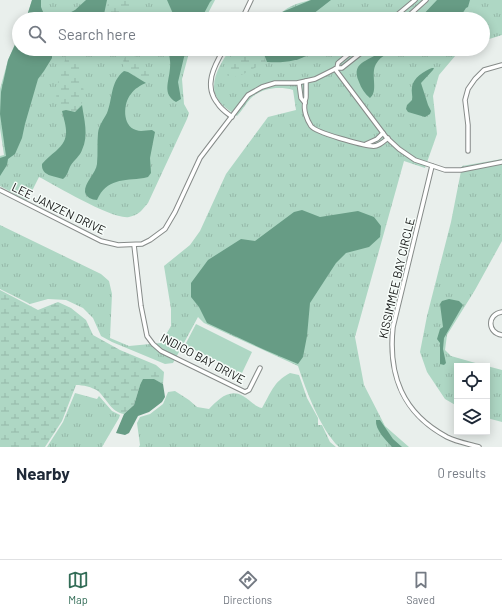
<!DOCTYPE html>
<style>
:root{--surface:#fff;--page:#f6f6f7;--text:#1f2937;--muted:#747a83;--line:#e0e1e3;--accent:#326c56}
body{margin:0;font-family:Barlow,sans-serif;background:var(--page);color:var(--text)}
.controls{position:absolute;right:12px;bottom:12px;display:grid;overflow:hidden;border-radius:0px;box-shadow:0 2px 10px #0003}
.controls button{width:36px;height:36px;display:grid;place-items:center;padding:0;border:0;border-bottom:1px solid var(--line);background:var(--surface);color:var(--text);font:20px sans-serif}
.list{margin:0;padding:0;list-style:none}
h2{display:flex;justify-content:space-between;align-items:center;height:52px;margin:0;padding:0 16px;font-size:17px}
h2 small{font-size:13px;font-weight:400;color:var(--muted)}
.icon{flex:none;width:22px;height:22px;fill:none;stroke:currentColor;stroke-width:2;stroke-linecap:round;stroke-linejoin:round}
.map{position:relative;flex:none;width:502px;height:447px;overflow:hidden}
.search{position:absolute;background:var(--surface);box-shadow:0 2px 10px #0003;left:12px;right:12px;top:12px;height:44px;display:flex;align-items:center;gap:10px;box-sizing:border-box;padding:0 14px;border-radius:22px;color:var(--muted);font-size:15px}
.sheet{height:112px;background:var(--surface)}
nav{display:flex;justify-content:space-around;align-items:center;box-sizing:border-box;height:56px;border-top:1px solid var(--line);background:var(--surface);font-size:11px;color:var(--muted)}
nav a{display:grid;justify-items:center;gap:2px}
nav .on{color:var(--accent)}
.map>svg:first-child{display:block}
.grass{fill:url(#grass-tufts)}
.wetland{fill:url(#wetland-marsh)}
.pitch{fill:#aed7c4}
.water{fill:#679c85}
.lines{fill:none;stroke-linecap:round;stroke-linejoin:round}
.street-casing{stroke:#868b89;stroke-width:5.5}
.street{stroke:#fff;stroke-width:3.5}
.labels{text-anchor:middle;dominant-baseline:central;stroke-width:3;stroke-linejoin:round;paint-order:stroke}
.street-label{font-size:12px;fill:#141615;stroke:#f6fcf9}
</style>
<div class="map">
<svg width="502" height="447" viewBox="0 0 502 447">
<defs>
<pattern id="grass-tufts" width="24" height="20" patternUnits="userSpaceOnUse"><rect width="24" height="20" fill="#aed7c4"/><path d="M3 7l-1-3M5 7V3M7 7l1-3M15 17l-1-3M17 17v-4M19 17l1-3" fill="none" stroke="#95b8a8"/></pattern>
<pattern id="wetland-marsh" width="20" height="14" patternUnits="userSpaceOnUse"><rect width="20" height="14" fill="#aed7c4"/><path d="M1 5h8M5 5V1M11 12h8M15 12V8" fill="none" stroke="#95b8a8"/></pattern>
</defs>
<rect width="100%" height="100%" fill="#e9efec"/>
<g class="grass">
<polygon points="32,0 215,0 205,19 26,19"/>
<path d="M 310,0 L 502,0 L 502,35 L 483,41 L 483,19 L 277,19 C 285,6 296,4 310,0 Z"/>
<path d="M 19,35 L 19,49 L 190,49 L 182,79 L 184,104 L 189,113 L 187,119 L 148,203 C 142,210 139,215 129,217 C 112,220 57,186 39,177 L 27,201 L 0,186 L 0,156 L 4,155 L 0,128 L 0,89 L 8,60 Z"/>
<path d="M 230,49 L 461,49 L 439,75 L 433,96 L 437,134 L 425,168 L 404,161 L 355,337 L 364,385 L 385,426 L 409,447 L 339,447 C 320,429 306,390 298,366 L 204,323 L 198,317 L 173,363 L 165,364 L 112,342 L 101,336 L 93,318 L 83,308 L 66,300 L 48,299 L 30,304 L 0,289 L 0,225 L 101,274 L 109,281 L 112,294 L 110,338 L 129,346 L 161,343 L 171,326 L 171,309 L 164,266 L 190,245 L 200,231 L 226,174 L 268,117 L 296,110 L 293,90 C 279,86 262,88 251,98 C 246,103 242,111 237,116 C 230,111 220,105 216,96 C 209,80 222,62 230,49 Z"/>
<polygon points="502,159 502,241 475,290 447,335 445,350 451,356 486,366 457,366 457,406 445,399 427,372 420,352 427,316 451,222 462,166"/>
<polygon points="487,366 502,370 502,422 487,418"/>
<path d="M 290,373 L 299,375 L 307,398 L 318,418 L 318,425 L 322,425 L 330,442 L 336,447 L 139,447 L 140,445 L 137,423 L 140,417 L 150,414 L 163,404 L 168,392 L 175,391 L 189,400 L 197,407 L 209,409 C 218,400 229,388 243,396 C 250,400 254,406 262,408 C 271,393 273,382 290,373 Z"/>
<polygon points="75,393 97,399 99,396 112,411 120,415 119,418 102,447 47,447 63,422"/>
</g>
<g class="wetland">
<polygon points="109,0 129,0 131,8 131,19 103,19"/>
<path d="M 67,49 L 78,49 C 78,55 79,58 81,64 C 82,68 80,73 81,77 C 84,93 88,99 75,112 L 66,110 L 62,111 C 47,92 66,69 67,49 Z"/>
<path d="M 235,49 L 261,49 L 266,62 C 256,66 238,80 228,77 C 224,68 231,57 235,49 Z"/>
<path d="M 128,54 C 138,55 145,67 152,75 L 151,81 L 147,83 L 128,72 L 122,71 L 124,64 L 123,60 Z"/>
<path d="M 0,290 L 38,310 L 58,302 L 71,308 L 86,320 L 93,335 L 120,350 L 156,365 L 164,372 L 163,384 L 153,379 L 140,385 L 134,405 L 124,414 C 111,412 107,399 98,391 C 92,387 83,385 76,385 L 62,421 L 45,447 L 0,447 Z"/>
</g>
<polygon class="pitch" points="196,324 252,352 242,373 237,371 233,377 219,370 222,363 185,345"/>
<g class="water">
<polygon points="32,0 41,0 41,7 46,19 26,19"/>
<polygon points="86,0 107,0 103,19 90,17 82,19 58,19 75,10"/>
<polygon points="167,0 212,0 210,2 201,19 173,19 174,16"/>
<polygon points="311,0 331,0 313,14 310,19 279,19 282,12"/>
<polygon points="437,0 470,0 468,7 466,8 462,14 457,16 448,19 419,19"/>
<polygon points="19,36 19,49 52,49 52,58 44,71 38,79 25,124 22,138 15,154 8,159 7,165 0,176 0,158 6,156 0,114 1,92 8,60"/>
<path d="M 168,49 L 186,49 L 178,82 L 181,99 L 176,102 C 162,94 169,82 170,68 C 171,62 169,55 168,49 Z"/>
<path d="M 262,49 L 312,49 L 311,53 C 298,62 282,63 267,62 Z"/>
<path d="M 381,49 L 396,49 C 388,55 382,54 376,64 C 370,74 379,91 370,98 C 365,94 361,88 359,82 C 349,59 374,62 381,49 Z"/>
<path d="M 432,68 L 434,68 L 433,70 L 421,83 L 428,105 L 431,111 L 430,114 L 425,117 L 408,112 L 406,109 L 407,105 L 412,100 C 413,96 411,92 412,87 C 413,78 424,71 432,68 Z"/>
<path d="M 124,71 L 128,72 L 146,83 C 141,85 134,89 131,94 C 123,103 122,126 136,130 C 141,132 146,130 152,130 L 155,132 L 150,158 L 151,173 L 148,177 L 144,178 C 123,181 107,178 97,200 C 92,200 86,197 85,192 C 84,183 96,173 97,164 C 98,153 97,143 98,133 C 99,125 104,119 107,113 C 113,98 110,82 124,71 Z"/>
<path d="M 82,105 C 84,119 89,136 82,150 C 80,156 74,160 71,165 C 68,170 68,175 63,179 C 54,176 41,176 42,164 C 46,159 51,155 56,151 C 71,138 66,128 62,111 L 66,110 L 75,112 Z"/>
<polygon points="302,210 320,217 358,211 374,217 381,226 380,237 369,247 346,253 336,263 310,303 307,336 303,357 298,364 265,350 207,323 199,307 191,297 191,283 208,260 241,239 255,241 294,212"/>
<polygon points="449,299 459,301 463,305 444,338 443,349 446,363 444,365 440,364 440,343 437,339 440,329 443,327 440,304 442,301"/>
<polygon points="143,379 154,379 163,384 165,397 162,402 149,412 138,416 129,433 125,435 116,433 124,414 134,405 140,385"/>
<path d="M 376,420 L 380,420 L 393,439 L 402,447 L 392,447 C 386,440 375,430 376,420 Z"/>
</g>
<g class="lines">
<g class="street-casing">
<g id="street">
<polyline points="242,19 251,0"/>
<polyline points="392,19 415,0"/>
<polyline points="405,19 426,0"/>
<path d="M 224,49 C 214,66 203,86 218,104 C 221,109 227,113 232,117"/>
<polyline points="337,68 342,68 366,49"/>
<polyline points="335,69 386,137 399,149 415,160 445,170 461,170 502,162"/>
<path d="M 306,81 C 306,86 306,91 306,97 C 306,99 305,100 305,102 C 303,110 307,120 311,126 C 316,133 362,145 372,146 C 378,147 383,142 388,138"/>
<polyline points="299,83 301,98 305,103"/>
<polyline points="366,144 377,139 383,133"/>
<polyline points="468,151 468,125 465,100 468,89 475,79 484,70 502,65"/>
<path d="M 432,166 L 393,327 C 388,375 402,413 447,437 C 457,442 469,444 479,447"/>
<polyline points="0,190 101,241 118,245 142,244 150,240 165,229 175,212 200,158 248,95 262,87 275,83 297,83 315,79 337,68 338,63 355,49"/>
<polyline points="134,245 141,306 147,336 153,344 161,351 245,392 249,390 260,368"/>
<path d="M 502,312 C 487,314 487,333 502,335"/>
</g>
</g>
<use href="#street" class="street"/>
</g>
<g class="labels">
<g class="street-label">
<text transform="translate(59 208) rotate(26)">LEE JANZEN DRIVE</text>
<text transform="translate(396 278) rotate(-77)">KISSIMMEE BAY CIRCLE</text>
<text transform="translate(203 358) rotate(28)">INDIGO BAY DRIVE</text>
</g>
</g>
</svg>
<div class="controls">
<button><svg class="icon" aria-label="locate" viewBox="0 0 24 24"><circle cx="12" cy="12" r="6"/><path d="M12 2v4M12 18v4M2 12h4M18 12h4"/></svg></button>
<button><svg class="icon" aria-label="layers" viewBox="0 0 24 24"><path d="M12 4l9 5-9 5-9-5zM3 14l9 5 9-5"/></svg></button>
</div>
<div class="search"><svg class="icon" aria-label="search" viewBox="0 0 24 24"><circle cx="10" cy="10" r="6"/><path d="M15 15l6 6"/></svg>Search here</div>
</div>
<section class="sheet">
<h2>Nearby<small>0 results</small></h2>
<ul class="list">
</ul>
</section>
<nav>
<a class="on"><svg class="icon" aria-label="map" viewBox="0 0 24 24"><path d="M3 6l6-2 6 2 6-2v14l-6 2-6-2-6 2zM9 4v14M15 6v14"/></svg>Map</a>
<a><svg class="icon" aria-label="directions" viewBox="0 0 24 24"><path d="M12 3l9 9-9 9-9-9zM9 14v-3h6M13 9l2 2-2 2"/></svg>Directions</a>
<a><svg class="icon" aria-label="saved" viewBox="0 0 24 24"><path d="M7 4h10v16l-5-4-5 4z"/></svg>Saved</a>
</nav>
